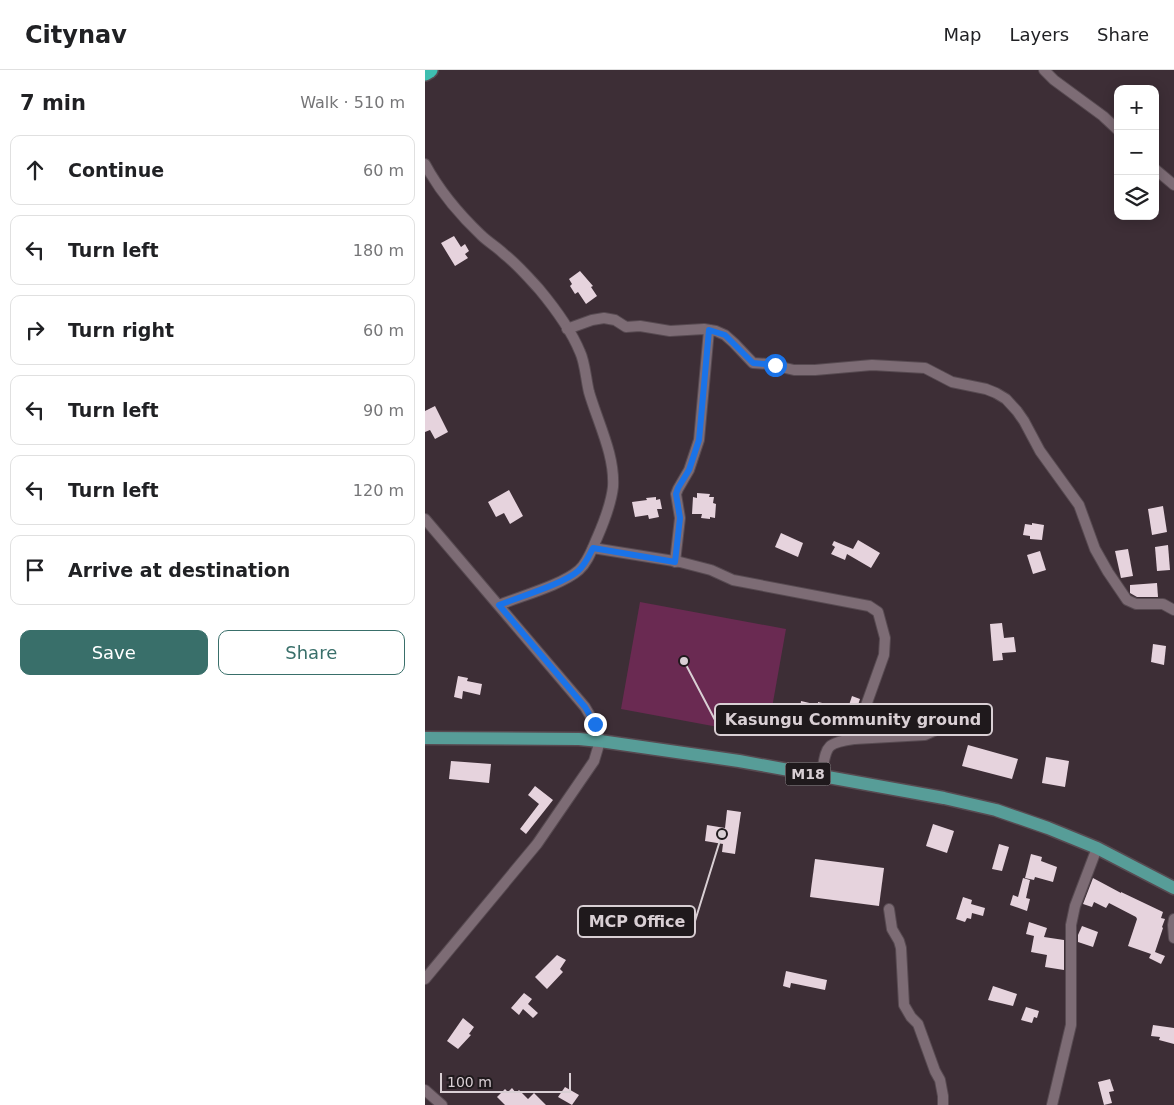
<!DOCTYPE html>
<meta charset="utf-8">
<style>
:root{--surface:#fff;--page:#f2f2f2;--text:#202124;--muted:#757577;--line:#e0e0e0;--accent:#396f6a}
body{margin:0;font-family:"DejaVu Sans",sans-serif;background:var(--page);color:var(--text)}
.controls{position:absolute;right:15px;top:15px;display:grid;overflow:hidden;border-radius:10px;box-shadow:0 2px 12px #0003}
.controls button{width:45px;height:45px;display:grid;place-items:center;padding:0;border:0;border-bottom:1px solid var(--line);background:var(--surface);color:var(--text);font:25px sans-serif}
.scale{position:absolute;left:15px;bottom:12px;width:131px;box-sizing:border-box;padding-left:5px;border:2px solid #d9cfd4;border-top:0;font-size:14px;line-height:18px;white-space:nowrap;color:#d9cfd4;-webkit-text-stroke:4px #1f191c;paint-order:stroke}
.stop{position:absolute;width:15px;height:15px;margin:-11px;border:4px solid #1a73e8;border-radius:50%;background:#fff}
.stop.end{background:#1a73e8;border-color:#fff;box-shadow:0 1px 5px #0008}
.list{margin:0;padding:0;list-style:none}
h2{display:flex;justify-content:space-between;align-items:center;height:65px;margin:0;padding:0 20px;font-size:21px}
h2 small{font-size:16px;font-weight:400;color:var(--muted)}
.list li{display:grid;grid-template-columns:32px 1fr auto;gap:15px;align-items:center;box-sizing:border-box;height:70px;margin:0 10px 10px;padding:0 10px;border:1px solid var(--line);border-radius:10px}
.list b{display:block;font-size:19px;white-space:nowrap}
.list em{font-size:16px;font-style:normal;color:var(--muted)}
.actions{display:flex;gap:10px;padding:15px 20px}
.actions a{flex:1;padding:11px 0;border:1px solid var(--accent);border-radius:10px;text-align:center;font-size:18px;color:var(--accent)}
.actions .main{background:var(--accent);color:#fff}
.icon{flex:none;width:28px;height:28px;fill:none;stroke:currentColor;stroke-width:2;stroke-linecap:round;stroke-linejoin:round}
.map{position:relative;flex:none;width:749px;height:1035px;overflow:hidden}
header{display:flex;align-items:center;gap:30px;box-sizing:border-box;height:70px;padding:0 25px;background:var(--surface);border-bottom:1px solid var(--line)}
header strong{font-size:24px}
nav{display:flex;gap:28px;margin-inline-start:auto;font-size:18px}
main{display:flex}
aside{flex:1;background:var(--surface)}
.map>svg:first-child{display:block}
.green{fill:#6a2a52}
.building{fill:#e6d3dd}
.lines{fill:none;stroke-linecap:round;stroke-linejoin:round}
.minor-casing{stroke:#574a51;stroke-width:12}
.major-casing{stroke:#574a51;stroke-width:15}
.highway-casing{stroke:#574a51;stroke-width:18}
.minor{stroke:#7d6c75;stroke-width:10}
.major{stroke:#579d98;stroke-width:12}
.highway{stroke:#3ebeb0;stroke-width:15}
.route{stroke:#1a73e8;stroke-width:6}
.labels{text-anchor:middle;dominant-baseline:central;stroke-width:5;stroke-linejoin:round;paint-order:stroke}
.shield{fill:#1f191c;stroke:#a1989d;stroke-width:1}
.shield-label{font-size:14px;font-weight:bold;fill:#d9cfd4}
.leader{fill:none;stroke:#d9cfd4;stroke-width:2}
.callout-dot{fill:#d9cfd4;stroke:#1f191c;stroke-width:2}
.callout{fill:#1f191c;stroke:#d9cfd4;stroke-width:2}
.callout-label{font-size:16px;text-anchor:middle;font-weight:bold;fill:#d9cfd4}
</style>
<header>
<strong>Citynav</strong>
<nav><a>Map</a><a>Layers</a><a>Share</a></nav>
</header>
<main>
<aside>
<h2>7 min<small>Walk · 510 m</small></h2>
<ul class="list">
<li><svg class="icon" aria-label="ahead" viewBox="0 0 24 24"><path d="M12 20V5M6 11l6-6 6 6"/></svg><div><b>Continue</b></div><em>60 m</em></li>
<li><svg class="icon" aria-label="left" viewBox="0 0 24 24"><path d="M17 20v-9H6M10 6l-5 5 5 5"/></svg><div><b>Turn left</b></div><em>180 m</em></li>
<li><svg class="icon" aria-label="right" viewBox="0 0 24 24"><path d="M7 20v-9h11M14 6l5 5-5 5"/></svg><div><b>Turn right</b></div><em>60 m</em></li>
<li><svg class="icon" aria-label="left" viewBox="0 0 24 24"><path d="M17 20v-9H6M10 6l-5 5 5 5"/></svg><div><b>Turn left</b></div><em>90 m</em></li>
<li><svg class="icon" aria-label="left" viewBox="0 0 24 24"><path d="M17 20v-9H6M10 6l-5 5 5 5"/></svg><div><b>Turn left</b></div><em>120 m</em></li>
<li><svg class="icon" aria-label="arrive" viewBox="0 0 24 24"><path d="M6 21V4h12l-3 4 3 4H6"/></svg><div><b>Arrive at destination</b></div></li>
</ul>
<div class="actions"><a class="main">Save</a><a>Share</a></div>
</aside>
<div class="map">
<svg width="749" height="1035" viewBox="0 0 749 1035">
<rect width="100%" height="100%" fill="#3d2e36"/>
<polygon class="green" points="215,532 361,559 342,666 196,639"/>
<g class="building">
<polygon points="29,166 36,177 40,174 44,181 40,184 43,188 30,196 16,173"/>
<polygon points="155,201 168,216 166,217 172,226 161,234 153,222 150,224 145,216 147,214 144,209"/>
<polygon points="10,336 23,362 10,369 5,360 0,362 0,341"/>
<polygon points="84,420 98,446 85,454 79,443 71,447 63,432"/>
<polygon points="272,423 285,424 284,427 289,427 288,433 291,434 290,448 285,447 285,449 276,448 277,444 267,444 268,427 272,428"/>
<polygon points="231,427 231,430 235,429 237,439 232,439 234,447 224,449 223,445 210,447 207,432 222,430 221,428"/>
<polygon points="738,436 742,462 727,465 723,439"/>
<polygon points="607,453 619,455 617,470 605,469 605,466 598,465 600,454 607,455"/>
<polygon points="356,463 378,473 373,487 350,477"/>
<polygon points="433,470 455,483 446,498 422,484 420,490 406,484 410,477 407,475 409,471 428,479"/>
<polygon points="743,475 745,500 732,501 730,477"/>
<polygon points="703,479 708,506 696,508 690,481"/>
<polygon points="615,481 621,500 608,504 602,485"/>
<polygon points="732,513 733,527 712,527 705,523 705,515"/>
<polygon points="577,553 579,568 589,567 591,582 577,583 578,590 568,591 565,554"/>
<polygon points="728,574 741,576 739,595 726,592"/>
<polygon points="33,606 43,608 42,611 57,614 55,625 38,621 37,629 29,627"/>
<polygon points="427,626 435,629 431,641 428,640 424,655 385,647 386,642 375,640 376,631 393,635 393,632 427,640 423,638"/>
<polygon points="543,675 593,689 587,709 537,696"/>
<polygon points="621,687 644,691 640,717 617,713"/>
<polygon points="26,691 66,694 64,713 24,709"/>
<polygon points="110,716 128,730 101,764 95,759 114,734 103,725"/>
<polygon points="302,740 316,742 310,784 297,782 298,774 280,771 282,755 300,758"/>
<polygon points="508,754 529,761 522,783 501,776"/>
<polygon points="574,774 584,777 577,801 567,799"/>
<polygon points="606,784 617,787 616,791 632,797 628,812 610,807 609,810 600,808"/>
<polygon points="390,789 459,798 454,836 385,827"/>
<polygon points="598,808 605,810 601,828 605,829 602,841 585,835 588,825 593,827"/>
<polygon points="668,808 696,823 696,822 738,842 736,848 740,849 737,857 738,858 730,882 740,886 736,894 724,888 726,884 703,876 712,849 711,847 684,833 681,838 669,832 667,837 658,834"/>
<polygon points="538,827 547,830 546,834 560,838 558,846 547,843 546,849 542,848 540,852 531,849"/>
<polygon points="604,852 622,858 619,867 639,870 639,900 620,897 622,885 606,882 609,866 601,864"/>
<polygon points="657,856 673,862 668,877 653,872 653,865"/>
<polygon points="132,885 141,890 135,899 138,902 122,919 110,907"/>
<polygon points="361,901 402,910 400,920 366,913 365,918 358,916"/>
<polygon points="568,916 592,924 588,936 563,930"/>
<polygon points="99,923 107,929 103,934 113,943 108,948 98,939 94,945 86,938"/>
<polygon points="601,937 614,941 612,948 609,947 607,953 596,950"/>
<polygon points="38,948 49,957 44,964 46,965 33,979 22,971"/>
<polygon points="728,955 749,958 749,974 734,970 735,967 726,966"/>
<polygon points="685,1009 689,1021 684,1022 687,1033 679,1035 673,1012"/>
<polygon points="140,1017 154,1025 147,1035 133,1027"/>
<polygon points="87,1018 91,1023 94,1020 103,1029 109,1023 121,1035 80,1035 72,1027 80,1019 83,1022"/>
</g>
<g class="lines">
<g class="minor-casing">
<g id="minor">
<polyline points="619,0 629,10 678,46 693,60"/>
<path d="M 0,94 C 14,120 34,144 56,165 C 63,172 72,177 79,184 C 92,194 103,207 114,219 C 129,237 146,260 155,282 C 160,292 161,310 164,322 C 173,353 190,385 188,417 C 186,434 179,452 172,468 C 167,479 163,492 154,500 C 137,515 96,526 74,535"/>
<polyline points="730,99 749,115"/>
<polyline points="142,259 167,250 179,248 190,250 201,257 215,256 245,261 279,259 291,261 300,265 309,273 328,293 343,294 369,300 390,300 447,295 500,298 527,312 561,319 571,323 581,329 592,341 599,351 615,381 654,435 670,479 683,502 702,530 711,534 738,534 749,540"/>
<polyline points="0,449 160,637 170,654 175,671 169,691 112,774 0,909"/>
<path d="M 168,478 L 255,492 L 286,500 L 308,510 L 444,536 L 453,542 L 460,568 L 459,585 L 429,669 C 398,673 402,678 396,706"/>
<polyline points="250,492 255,448 251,424 253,419 264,400 274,370 284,260"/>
<polyline points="429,669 500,665 533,650"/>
<polyline points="464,839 467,859 474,871 476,878 479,935 486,947 493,954 510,1001 515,1010 518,1026 518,1035"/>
<polyline points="749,849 748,855 749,868"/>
<polyline points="0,1020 17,1035"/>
<polyline points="627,1035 646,955 646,855 650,836 672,778"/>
</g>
</g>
<g class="major-casing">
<polyline id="major" points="0,668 154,669 175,671 314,691 519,728 571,740 623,758 672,778 749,818"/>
</g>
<g class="highway-casing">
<polyline id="highway" points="0,3 5,0"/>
</g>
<use href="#minor" class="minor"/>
<use href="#major" class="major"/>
<use href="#highway" class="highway"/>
</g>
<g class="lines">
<path class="route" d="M 170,654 L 160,637 L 74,535 C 94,527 138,514 153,501 C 160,495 164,486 168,478 L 250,492 L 255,448 L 251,424 L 253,418 L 264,400 L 274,370 L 284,260 L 300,265 L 328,293 L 350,295"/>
</g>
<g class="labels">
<rect class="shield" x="360.5" y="692.5" width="45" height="23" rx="4"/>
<g class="shield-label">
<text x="383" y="704">M18</text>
</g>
</g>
<path class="leader" d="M259 591L290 650M297 764L270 851"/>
<g class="callout-dot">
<circle cx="259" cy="591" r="5"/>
<circle cx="297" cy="764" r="5"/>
</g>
<g class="callout">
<rect x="290" y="634" width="277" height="31" rx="5"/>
<rect x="153" y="836" width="117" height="31" rx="5"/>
</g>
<g class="callout-label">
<text x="428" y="655">Kasungu Community ground</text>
<text x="212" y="857">MCP Office</text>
</g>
</svg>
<div class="controls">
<button>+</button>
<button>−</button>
<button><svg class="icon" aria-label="layers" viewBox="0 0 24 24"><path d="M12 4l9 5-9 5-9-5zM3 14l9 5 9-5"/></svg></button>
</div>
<div class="scale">100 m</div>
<div class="stop" style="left:350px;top:295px"></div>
<div class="stop end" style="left:170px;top:654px"></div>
</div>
</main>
